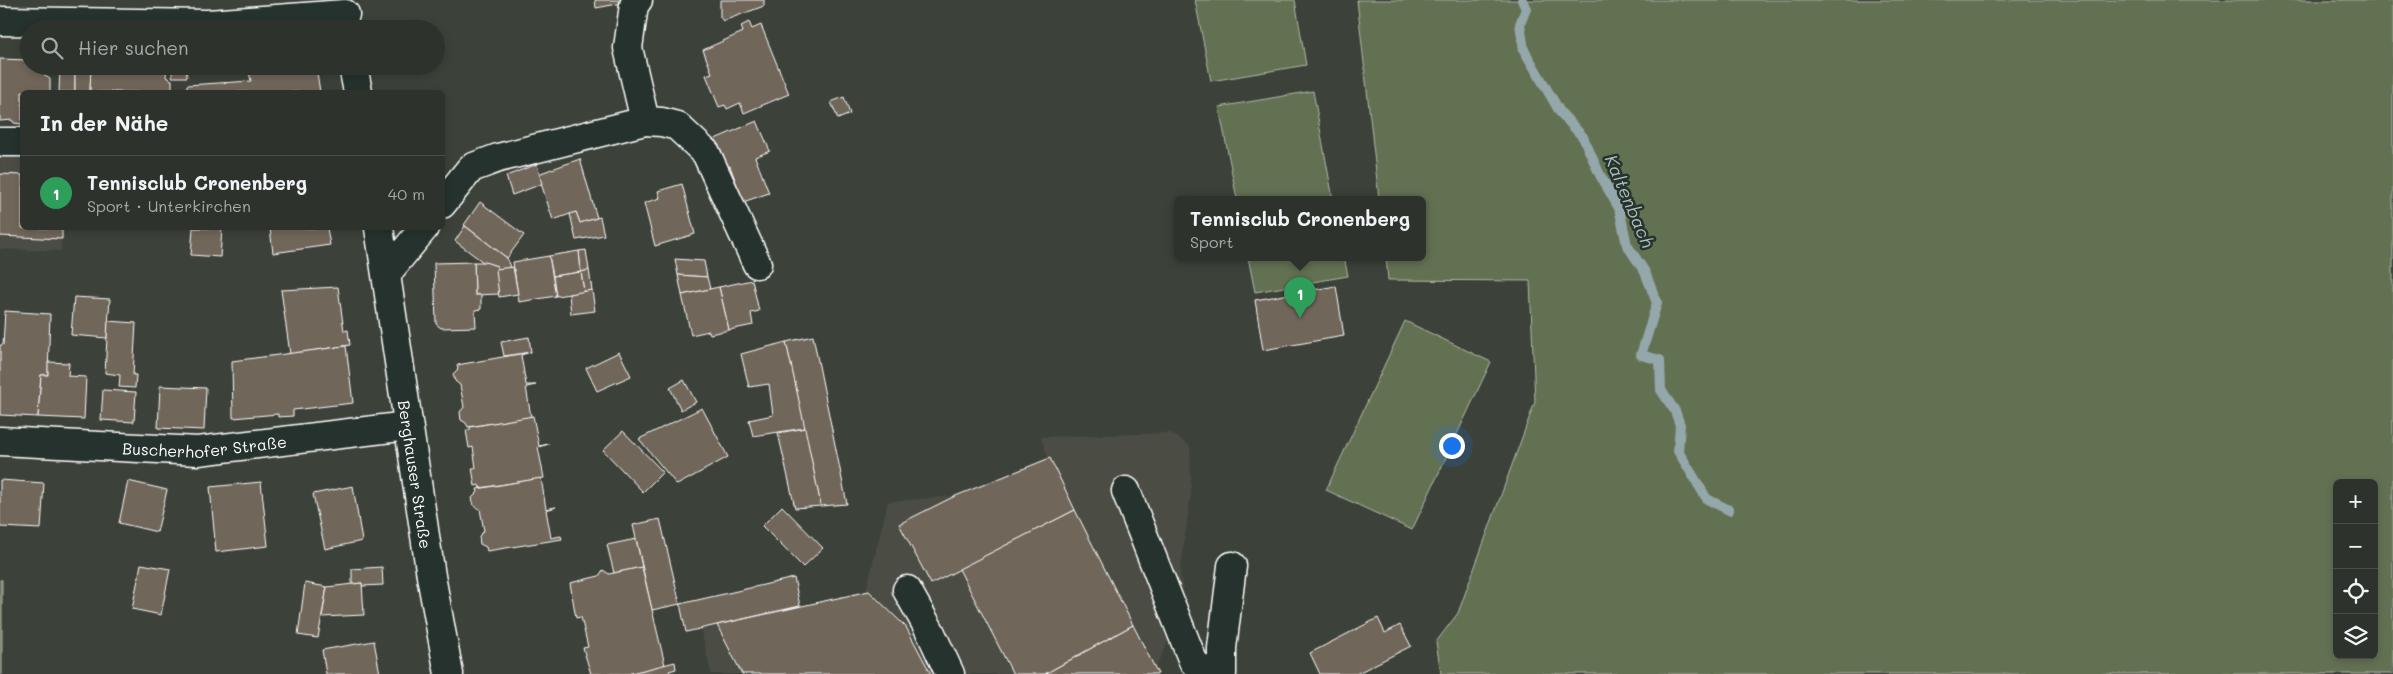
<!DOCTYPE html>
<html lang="de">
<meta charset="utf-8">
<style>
:root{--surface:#2d322c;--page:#393e38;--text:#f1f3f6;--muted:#a7aaa9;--line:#484d48;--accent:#ea580c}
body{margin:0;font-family:Mali,sans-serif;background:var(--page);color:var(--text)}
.controls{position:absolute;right:15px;bottom:15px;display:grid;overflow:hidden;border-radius:8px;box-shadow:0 2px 8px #0003}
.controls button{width:45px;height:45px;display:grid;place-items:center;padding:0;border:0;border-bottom:1px solid var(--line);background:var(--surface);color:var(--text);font:25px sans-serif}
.you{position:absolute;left:1451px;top:445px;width:18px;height:18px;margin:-12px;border:4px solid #fff;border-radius:50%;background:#1a73e8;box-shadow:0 0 0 8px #1a73e833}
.badge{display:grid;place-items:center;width:32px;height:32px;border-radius:50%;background:var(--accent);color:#fff;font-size:16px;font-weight:700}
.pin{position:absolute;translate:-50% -41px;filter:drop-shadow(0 1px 2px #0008)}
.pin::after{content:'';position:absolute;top:26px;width:18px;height:15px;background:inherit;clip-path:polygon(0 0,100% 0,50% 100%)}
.popup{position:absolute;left:1174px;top:196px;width:252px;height:65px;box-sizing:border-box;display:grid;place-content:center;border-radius:8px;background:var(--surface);filter:drop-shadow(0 1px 4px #0005);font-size:16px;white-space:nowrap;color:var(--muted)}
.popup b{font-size:19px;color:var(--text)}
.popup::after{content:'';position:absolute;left:50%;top:100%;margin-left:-10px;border:10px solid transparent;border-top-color:var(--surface)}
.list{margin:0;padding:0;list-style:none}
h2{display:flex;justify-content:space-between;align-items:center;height:65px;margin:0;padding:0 20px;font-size:21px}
h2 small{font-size:16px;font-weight:400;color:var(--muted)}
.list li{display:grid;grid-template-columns:32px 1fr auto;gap:15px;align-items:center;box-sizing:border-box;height:75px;padding:0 20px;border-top:1px solid var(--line)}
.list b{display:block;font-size:19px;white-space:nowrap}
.list p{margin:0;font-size:16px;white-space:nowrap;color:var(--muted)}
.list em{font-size:16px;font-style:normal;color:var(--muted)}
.icon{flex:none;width:28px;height:28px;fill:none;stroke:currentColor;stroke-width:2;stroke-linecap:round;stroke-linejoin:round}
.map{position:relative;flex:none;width:2393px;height:674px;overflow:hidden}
.search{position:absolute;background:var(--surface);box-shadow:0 2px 8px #0003;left:20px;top:20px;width:425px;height:55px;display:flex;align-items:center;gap:12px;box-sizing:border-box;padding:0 18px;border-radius:28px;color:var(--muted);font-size:19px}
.panel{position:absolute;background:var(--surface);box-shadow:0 2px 8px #0003;left:20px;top:90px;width:425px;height:140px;border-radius:8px}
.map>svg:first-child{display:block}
.built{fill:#4c4d44}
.green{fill:#647152;stroke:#b2b8a8;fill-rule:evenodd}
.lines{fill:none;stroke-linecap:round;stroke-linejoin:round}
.stream{stroke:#94a7ab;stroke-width:10}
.building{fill:#71665a;stroke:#fff}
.minor-casing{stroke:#fff;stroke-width:31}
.minor{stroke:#26332d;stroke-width:28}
.labels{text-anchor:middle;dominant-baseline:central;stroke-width:5;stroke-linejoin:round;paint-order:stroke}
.street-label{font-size:16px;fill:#fff;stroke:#26332d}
.water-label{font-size:18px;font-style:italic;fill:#aebdc0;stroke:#26332d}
</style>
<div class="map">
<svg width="2393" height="674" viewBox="0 0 2393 674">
<rect width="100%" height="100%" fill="#3c423a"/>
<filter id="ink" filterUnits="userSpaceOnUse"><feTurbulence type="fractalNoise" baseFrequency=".02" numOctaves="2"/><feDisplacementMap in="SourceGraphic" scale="10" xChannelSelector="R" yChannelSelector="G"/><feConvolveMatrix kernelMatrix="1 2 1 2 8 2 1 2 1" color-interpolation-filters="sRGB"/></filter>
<g filter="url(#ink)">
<g class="built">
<polygon points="0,150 22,150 22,228 62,228 61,251 0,249"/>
<polygon points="1171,433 1190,446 1191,492 1180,572 1185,607 1156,667 1159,674 711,674 701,629 866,591 888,502 955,496 1048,458 1041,437"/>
</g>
<g class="green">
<polygon points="1195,0 1295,0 1306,65 1211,81"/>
<path d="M 1357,0 L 2393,0 L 2393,674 L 1441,674 L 1436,642 L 1458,613 L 1535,402 L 1530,281 L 1388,280 L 1386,257 L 1422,257 L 1422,199 L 1379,199 ZM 2337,483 L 2374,483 L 2374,655 L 2337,655 Z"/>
<polygon points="1313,91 1333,199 1237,199 1219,107"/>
<polygon points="1248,257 1344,257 1348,276 1255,292"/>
<polygon points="1405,321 1491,362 1412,530 1326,490"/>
<rect x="0" y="580" width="2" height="94"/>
</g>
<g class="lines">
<polyline class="stream" points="1522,0 1526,9 1520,24 1524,50 1560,112 1583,137 1600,175 1619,208 1627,245 1645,272 1657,303 1641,355 1660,360 1661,390 1675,411 1680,425 1678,451 1707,499 1729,510"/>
</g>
<g class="building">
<polygon points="595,0 623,0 623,3 596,8"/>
<polygon points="720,0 764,0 764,6 723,21 720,17"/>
<polygon points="749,22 752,29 761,25 789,94 744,113 740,103 727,109 725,105 719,107 706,75 712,73 703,50 743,32 741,26"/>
<polygon points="0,59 29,60 29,66 45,66 45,76 50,79 50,92 22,92 22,124 14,123 12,120 0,121"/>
<polygon points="60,66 75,66 75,92 59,92"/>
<polygon points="75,66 91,67 90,92 75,92"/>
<polygon points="91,66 167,66 166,77 172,80 172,92 90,92"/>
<polygon points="172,66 186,66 187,77 172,77"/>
<polygon points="285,66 316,66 320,92 187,92 187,85 251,81 249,72"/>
<polygon points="844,97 850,114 838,119 831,102"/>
<polygon points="757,121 770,151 755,157 769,193 743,202 730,166 726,168 715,139"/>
<polygon points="580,159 597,218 580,223 576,212 553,220 538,174"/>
<polygon points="537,164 542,184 512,195 506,176"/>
<polygon points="0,174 22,175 22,228 62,228 62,239 0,236"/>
<polygon points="682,184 695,234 655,246 644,203 660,198 658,191"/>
<polygon points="480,202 524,235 507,258 464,225"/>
<polygon points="576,212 580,223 600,217 604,235 576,240 570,214"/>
<polygon points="465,226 507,258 510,268 497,269 497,266 483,262 455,241"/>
<polygon points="193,228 222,228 220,257 191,255"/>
<polygon points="270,228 327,228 330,245 273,253"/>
<polygon points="586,250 589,270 581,272 579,251"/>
<polygon points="579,251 581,272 553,276 549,256"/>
<polygon points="549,256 556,296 519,302 513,262"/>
<polygon points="675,259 704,261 707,277 678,275"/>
<polygon points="474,262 485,262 497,266 499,294 475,295"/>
<polygon points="474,262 475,295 481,295 481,309 475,310 476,327 441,328 436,324 434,263"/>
<polygon points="513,267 518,294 499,297 496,269"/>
<polygon points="589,270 592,290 584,292 581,272"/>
<polygon points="581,272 584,292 556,296 553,276"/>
<polygon points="678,275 707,277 710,289 682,295"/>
<polygon points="752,280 759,311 751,313 753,325 729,330 719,287"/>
<polygon points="1336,286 1344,336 1263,350 1255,300"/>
<polygon points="338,287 344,331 348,330 350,345 290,354 281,290"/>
<polygon points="719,287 729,330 710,334 709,331 691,335 682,295"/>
<polygon points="592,290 595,311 571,314 569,294"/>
<polygon points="74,297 110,299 107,338 71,335"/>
<polygon points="5,311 50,314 48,375 41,375 38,417 0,415 0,345 3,345"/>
<polygon points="108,321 136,323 133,375 136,375 135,388 119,387 120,375 105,373"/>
<polygon points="813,336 847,504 821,506 786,342"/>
<polygon points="529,337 531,352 504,356 501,342"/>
<polygon points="786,342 805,428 753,436 749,420 773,415 769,384 749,387 741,354"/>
<polygon points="346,346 353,403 293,410 293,416 278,417 278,414 233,418 232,361"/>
<polygon points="531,352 521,355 526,385 536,385 526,387 531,417 468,427 466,423 461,420 460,412 464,407 460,385 455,381 453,374 458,369 457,365"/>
<polygon points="619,352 631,376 597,391 586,368"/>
<polygon points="48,362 69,363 68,376 86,377 84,419 38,417 41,375 48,375"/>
<polygon points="684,380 696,402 681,410 670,388"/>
<polygon points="160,386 206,388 204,430 158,428"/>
<polygon points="103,390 136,392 134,422 101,420"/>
<polygon points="702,408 728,457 677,485 639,439"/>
<polygon points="533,416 539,446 549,444 538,447 544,478 480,488 479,485 475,486 472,468 476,468 473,447 469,448 466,430 470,430 470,427"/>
<polygon points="805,428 821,506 795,508 778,433"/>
<polygon points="623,431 663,472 643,492 603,450"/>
<polygon points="1050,458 1075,510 931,584 899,524 953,497"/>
<polygon points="541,478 546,509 556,507 546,510 551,538 561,536 562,539 487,551 486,547 480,544 479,536 484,531 480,509 474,506 472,498 478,492 477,489"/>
<polygon points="0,480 44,483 41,529 0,527"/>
<polygon points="128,481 167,490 157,532 119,523"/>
<polygon points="261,482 268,546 216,552 210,487"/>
<polygon points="353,486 362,541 325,549 313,494"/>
<polygon points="782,506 823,548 803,567 762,526"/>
<polygon points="1075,510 1133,625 1045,674 1013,674 959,569"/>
<polygon points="660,519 680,604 652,610 633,525"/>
<polygon points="636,539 642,567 614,573 607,545"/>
<polygon points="141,564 170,569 161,615 132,609"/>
<polygon points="382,567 383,585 362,586 362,583 352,584 352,569"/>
<polygon points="642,567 665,665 628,674 591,674 583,648 588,647 581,617 576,618 570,583 599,576 603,570 609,574"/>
<polygon points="794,578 800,606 686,632 680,604"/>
<polygon points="305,583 327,587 318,638 298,635"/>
<polygon points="362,583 364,615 322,617 327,587"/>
<polygon points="869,591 906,627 931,674 742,674 717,625"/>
<polygon points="1378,618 1385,633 1400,625 1411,646 1356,674 1320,674 1310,653"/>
<polygon points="1133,625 1158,674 1045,674"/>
<polygon points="374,641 380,674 326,674 322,650"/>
<polygon points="675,662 676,669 669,671 670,674 628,674"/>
</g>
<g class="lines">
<g class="minor-casing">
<g id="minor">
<polyline points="0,21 208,24 345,14"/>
<polyline points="353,66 358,92"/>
<polyline points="645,121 662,122 677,126 706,153 757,264"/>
<polyline points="0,142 22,142"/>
<polyline points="442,204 471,168 498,158 645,121 628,48 634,5 638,0"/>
<path id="s1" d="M 379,228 L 431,576 L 449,674"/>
<polyline points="387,273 424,228"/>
<path id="s2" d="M 0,441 L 198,451 L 408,426"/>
<polyline points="1126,491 1193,661 1205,674"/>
<polyline points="907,590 930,631 950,674"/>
<polyline points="1222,674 1222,648 1232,566"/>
</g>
</g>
<use href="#minor" class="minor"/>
</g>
</g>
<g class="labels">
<g class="street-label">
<text stroke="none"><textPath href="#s2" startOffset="205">Buscherhofer Straße</textPath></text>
<text stroke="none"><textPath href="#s1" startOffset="249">Berghauser Straße</textPath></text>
</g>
<g class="water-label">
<text transform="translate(1630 201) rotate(67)">Kaltenbach</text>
</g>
</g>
</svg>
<div class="controls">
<button>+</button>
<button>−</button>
<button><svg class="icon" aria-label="locate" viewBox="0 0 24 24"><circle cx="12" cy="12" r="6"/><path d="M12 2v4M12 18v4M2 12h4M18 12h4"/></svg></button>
<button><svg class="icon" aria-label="layers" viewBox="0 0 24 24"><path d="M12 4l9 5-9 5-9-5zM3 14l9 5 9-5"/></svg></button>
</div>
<div class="you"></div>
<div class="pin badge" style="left:1300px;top:318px;background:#2e9e5b">1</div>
<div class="popup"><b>Tennisclub Cronenberg</b>Sport</div>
<div class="search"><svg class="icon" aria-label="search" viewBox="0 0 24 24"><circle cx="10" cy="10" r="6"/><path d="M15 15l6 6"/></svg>Hier suchen</div>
<section class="panel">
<h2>In der Nähe<small></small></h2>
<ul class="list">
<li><span class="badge" style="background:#2e9e5b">1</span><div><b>Tennisclub Cronenberg</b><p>Sport · Unterkirchen</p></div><em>40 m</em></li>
</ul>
</section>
</div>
